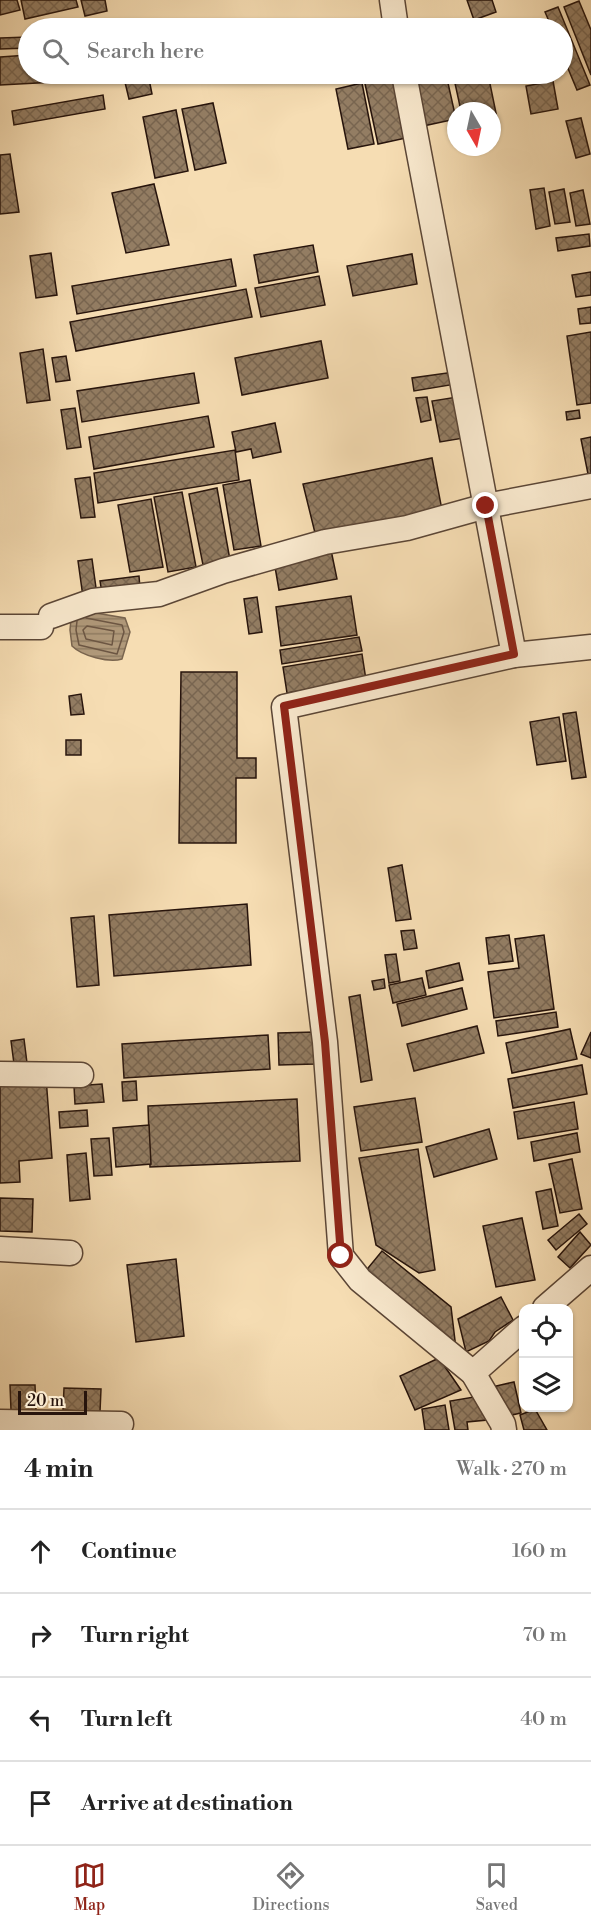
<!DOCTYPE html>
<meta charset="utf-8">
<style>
:root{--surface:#fff;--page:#f6f6f6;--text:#222;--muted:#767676;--line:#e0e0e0;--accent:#8f2418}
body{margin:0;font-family:"Libre Bodoni",serif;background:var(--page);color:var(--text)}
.controls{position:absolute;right:18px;bottom:18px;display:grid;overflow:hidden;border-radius:12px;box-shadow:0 2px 4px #0004}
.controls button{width:54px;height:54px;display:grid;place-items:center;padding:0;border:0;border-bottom:2px solid var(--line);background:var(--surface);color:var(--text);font:30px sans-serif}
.compass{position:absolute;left:447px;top:102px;width:54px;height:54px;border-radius:50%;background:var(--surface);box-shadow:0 2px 4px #0004;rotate:171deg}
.scale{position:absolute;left:18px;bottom:15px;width:69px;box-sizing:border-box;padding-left:6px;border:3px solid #27140c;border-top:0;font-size:16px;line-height:21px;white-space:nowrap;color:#27140c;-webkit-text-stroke:4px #f9e9ce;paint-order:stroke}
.stop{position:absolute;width:18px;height:18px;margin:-14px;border:4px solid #8f2418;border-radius:50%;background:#fff}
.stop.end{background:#8f2418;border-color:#fff;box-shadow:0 2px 6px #0008}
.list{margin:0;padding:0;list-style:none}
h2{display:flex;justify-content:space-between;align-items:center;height:78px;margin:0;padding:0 24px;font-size:26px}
h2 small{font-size:20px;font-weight:400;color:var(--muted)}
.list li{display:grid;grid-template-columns:39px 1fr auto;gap:18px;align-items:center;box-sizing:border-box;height:84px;padding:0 24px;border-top:2px solid var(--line)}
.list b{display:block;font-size:22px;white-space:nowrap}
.list em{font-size:20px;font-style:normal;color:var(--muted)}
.icon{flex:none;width:33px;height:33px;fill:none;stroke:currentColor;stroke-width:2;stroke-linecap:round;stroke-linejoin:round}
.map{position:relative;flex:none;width:591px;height:1430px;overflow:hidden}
.search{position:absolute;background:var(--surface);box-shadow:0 2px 4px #0004;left:18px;right:18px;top:18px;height:66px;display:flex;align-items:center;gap:15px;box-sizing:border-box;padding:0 21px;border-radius:33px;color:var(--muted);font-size:22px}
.sheet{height:414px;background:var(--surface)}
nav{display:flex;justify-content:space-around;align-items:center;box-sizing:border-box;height:84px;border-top:2px solid var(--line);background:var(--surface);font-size:16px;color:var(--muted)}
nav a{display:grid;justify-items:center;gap:3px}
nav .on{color:var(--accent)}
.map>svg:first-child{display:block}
.water{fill:url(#water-rules);stroke:#79644e;stroke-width:1.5}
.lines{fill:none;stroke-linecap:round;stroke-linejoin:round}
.shore{stroke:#6c5643;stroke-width:1.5}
.building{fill:url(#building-cross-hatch);stroke:#27140c;stroke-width:1.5}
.street-casing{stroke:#5b4636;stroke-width:27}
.street{stroke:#f9e9ce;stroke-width:24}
.route{stroke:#8f2418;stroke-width:8}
</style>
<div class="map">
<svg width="591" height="1430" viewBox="0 0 591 1430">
<defs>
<pattern id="water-rules" width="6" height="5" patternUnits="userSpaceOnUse" patternTransform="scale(1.5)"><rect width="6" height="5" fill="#b0997a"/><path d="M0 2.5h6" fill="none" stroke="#8f7c62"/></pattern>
<pattern id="building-cross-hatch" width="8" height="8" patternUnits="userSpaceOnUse" patternTransform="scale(1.5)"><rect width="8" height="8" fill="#937d63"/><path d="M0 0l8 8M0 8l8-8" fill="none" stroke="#786550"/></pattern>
</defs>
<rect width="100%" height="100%" fill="#f6ddb3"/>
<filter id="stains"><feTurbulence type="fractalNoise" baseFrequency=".00333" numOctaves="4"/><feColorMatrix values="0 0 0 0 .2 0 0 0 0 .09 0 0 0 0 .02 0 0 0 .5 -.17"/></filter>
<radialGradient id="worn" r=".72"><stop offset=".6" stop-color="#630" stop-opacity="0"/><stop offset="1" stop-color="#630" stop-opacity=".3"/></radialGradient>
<path class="water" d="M 84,611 L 125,618 L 130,632 L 122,659 C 109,663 82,656 72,646 L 70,630 L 71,619 Z"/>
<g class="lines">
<g class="shore">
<polyline points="77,621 76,630 79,645 117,654 124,632 122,625 86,618"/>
<polygon points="87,626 114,631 112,645 86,639 83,630"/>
</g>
</g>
<g class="building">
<polygon points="0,0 17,0 20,10 0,15"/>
<polygon points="21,0 76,0 78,7 25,19"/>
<polygon points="81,0 105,0 107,11 85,16"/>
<polygon points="467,0 492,0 496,12 474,20"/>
<polygon points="579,1 591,30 591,75 564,7"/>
<polygon points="558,7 590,85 577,90 562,54 562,28 552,28 545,12"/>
<polygon points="28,37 28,48 0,49 0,38"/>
<polygon points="28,55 28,74 93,74 93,80 0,85 0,57"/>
<polygon points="123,74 148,74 152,94 129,99"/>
<polygon points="393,74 406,138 378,144 364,79"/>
<polygon points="412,74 446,74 456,119 423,126"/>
<polygon points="453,74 488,74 497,118 492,119 492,111 461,111"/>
<polygon points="553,81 558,109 531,114 526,86"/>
<polygon points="362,83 374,144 348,149 336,89"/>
<polygon points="103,95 105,109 14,125 12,111"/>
<polygon points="213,103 226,163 195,170 182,109"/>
<polygon points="176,110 188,171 155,178 143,117"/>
<polygon points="581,118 590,154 576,158 566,121"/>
<polygon points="10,154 19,212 0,214 0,155"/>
<polygon points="154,184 169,245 126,253 112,193"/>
<polygon points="544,188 550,226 536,229 530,190"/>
<polygon points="564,189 570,222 555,224 549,192"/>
<polygon points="583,190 590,224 576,226 570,193"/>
<polygon points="589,234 590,246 558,251 556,238"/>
<polygon points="313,245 318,272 259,283 254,255"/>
<polygon points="51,253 57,295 36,298 30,256"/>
<polygon points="412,254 417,284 353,296 347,266"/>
<polygon points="231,259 236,286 77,314 72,286"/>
<polygon points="591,272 591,295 576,297 572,275"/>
<polygon points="319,276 325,305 261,317 255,288"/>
<polygon points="246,289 252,317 76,351 70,322"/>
<polygon points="591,307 591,323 580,324 578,309"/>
<polygon points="591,332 591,403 577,405 567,336"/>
<polygon points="321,341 328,378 242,395 235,358"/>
<polygon points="43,349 50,400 27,403 20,353"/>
<polygon points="66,356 70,380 56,382 52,358"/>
<polygon points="454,372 456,384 414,391 412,378"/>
<polygon points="194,373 199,403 82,422 77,391"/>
<polygon points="427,397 431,420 421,422 416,398"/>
<polygon points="457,397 464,438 440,442 432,401"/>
<polygon points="75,408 81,447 67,449 61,410"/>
<polygon points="579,410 580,418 567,420 566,412"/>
<polygon points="208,416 214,447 94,469 89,437"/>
<polygon points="275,423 281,452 253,458 251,449 236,452 232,432"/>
<polygon points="591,437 591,479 589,479 581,439"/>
<polygon points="235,450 239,480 98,503 94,473"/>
<polygon points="432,458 442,510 315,533 303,484"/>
<polygon points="90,477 95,517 81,518 75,479"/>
<polygon points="250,480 261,546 234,550 223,485"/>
<polygon points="217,488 230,560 203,565 189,494"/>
<polygon points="182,492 196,567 168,572 154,497"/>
<polygon points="151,499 163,567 130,572 118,505"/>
<polygon points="331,550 337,579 279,590 274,561"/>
<polygon points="92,559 97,595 83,597 78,561"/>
<polygon points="139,576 140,588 102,593 100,581"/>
<polygon points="351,596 357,635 281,646 276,607"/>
<polygon points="257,597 262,632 249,634 244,599"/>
<polygon points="359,637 362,651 282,664 280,650"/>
<polygon points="362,654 366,680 287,693 283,667"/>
<polygon points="181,672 237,672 237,758 256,758 256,778 236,778 236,843 179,843"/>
<polygon points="81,694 84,714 71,715 69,696"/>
<polygon points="576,712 586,777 572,779 563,714"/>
<polygon points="559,717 566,761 537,765 530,722"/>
<rect x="66" y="740" width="15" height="15"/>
<polygon points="402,865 411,919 396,921 388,868"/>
<polygon points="247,904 251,965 114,976 109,915"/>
<polygon points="94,916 99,985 77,987 71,918"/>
<polygon points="414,930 417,948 404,950 401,931"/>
<polygon points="509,935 513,961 489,964 486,938"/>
<polygon points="544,935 554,1009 494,1018 488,972 519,968 515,939"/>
<polygon points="396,954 400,981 389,983 385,955"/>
<polygon points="459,963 463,980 429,988 426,971"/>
<polygon points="422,978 426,995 393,1003 389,985"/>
<polygon points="384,979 385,988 374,990 372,981"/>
<polygon points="462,988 467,1009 402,1026 397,1004"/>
<polygon points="360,995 372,1080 361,1082 349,997"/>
<polygon points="556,1012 558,1027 498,1036 496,1021"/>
<polygon points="477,1026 484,1053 414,1071 407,1044"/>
<polygon points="570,1029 577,1059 512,1073 506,1043"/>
<polygon points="315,1032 315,1064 279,1065 278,1033"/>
<polygon points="591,1032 591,1058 581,1054"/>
<polygon points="268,1035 270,1069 124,1078 122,1044"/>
<polygon points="24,1039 27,1063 14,1064 11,1041"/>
<polygon points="582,1065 587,1094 513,1108 508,1079"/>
<polygon points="46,1077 52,1158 19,1161 20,1182 0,1183 0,1080"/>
<polygon points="136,1081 137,1100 123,1101 122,1082"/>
<polygon points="102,1084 104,1102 75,1104 74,1086"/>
<polygon points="415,1098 422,1142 361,1151 354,1107"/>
<polygon points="297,1099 300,1161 150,1167 148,1106"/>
<polygon points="574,1102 578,1129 518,1139 514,1112"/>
<polygon points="87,1110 88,1126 60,1128 59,1112"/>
<polygon points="149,1125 151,1164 116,1167 113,1128"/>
<polygon points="489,1129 497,1159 434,1177 426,1147"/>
<polygon points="577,1133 580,1152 534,1161 531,1142"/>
<polygon points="109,1138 112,1175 94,1176 91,1139"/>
<polygon points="418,1149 435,1270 419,1273 376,1245 359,1158"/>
<polygon points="86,1153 90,1199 70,1201 67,1155"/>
<polygon points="572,1159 582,1209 560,1213 549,1164"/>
<polygon points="551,1189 558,1226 543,1229 536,1192"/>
<polygon points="0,1198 33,1199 32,1232 0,1231"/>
<polygon points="579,1214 587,1224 556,1250 548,1240"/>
<polygon points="522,1218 535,1280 496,1287 483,1226"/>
<polygon points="580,1232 591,1245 570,1268 558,1257"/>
<polygon points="382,1251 451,1307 456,1349 364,1273"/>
<polygon points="176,1259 184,1336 136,1342 127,1265"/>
<polygon points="501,1297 513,1320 495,1332 489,1341 466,1352 458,1319"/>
<polygon points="439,1358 461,1390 415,1410 400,1376"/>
<polygon points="514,1382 521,1413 503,1417 496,1386"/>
<polygon points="10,1385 35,1385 36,1410 11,1410"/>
<polygon points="64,1388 101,1389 100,1412 63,1410"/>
<polygon points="474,1397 487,1420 467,1422 468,1430 455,1430 450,1401"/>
<polygon points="445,1405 449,1430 425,1430 422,1409"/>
<polygon points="535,1409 547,1430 524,1430 520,1415"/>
</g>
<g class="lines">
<g class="street-casing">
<g id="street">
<polyline points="392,0 396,28"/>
<polyline points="404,74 514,655"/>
<polyline points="51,616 93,601 159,594 223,571 325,542 407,528 486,506 591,486"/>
<polyline points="0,627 41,627"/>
<polyline points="0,1074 81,1075"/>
<polyline points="0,1249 70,1253"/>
<polyline points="545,1308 591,1268"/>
<polyline points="473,1373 524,1328"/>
<polyline points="0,1422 121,1424"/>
<polyline points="504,1430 503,1424 473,1373 360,1280 341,1256 325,1042 284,707 514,655 591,647"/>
</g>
</g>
<use href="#street" class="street"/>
</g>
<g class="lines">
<polyline class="route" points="341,1256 325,1042 284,706 514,654 486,506"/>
</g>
<rect width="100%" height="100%" filter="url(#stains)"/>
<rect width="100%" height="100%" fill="url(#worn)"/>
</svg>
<div class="controls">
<button><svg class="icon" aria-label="locate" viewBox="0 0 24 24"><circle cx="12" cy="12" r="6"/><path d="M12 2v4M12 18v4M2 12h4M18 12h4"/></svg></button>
<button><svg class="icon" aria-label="layers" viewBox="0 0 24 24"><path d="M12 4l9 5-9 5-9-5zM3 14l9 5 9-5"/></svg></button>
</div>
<svg class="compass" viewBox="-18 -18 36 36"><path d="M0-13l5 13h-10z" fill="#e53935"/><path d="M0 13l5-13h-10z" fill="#767676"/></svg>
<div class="scale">20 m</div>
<div class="stop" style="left:341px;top:1256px"></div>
<div class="stop end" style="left:486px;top:506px"></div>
<div class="search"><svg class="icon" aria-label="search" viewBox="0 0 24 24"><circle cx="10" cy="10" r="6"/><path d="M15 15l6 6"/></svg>Search here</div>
</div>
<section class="sheet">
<h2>4 min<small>Walk · 270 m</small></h2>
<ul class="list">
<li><svg class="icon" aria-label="ahead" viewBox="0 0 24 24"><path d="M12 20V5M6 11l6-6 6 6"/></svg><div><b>Continue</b></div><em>160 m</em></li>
<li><svg class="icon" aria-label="right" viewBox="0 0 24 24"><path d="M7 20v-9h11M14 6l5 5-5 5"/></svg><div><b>Turn right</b></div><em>70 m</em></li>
<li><svg class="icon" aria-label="left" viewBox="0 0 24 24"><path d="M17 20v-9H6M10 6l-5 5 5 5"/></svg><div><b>Turn left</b></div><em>40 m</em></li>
<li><svg class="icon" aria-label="arrive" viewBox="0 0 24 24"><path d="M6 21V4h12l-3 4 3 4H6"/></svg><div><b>Arrive at destination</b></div></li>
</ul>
</section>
<nav>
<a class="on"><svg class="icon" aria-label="map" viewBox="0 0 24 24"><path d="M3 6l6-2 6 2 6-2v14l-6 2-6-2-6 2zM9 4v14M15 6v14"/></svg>Map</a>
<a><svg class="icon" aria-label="directions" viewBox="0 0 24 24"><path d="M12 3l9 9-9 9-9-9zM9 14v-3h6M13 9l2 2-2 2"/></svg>Directions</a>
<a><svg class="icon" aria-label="saved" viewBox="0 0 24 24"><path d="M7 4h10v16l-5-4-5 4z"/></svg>Saved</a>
</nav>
